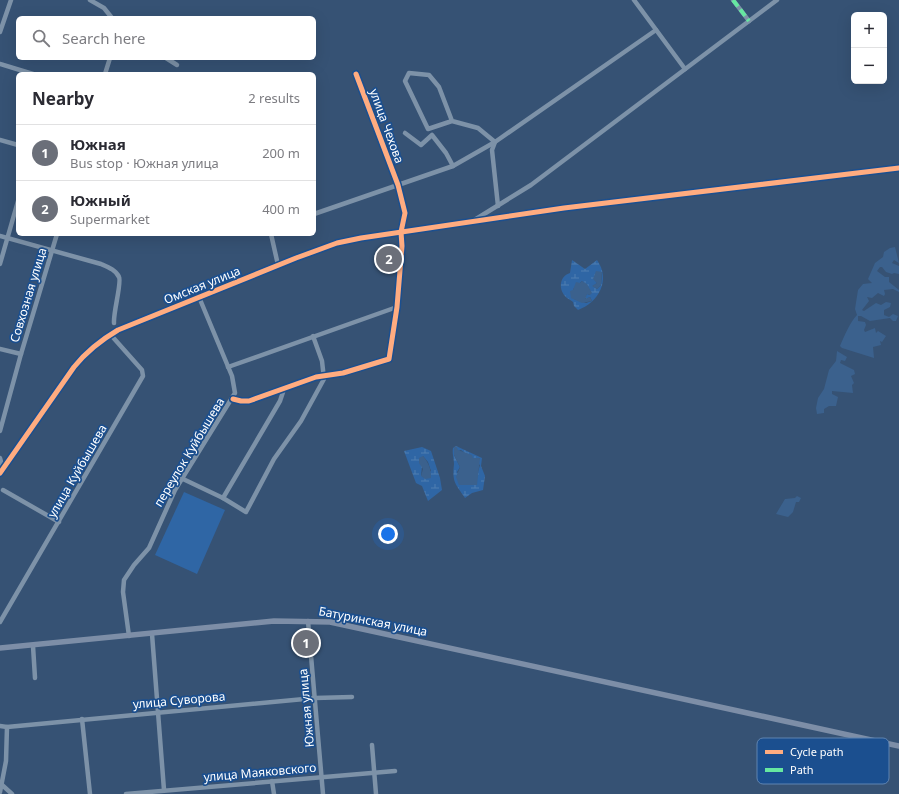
<!DOCTYPE html>
<meta charset="utf-8">
<style>
:root{--surface:#fff;--page:#f2f2f3;--text:#2b2b33;--muted:#7c7c81;--line:#e1e1e2;--accent:#6b6f79}
body{margin:0;font-family:"Noto Sans",sans-serif;background:var(--page);color:var(--text)}
.controls{position:absolute;right:12px;top:12px;display:grid;overflow:hidden;border-radius:6px;box-shadow:0 4px 16px #0002}
.controls button{width:36px;height:36px;display:grid;place-items:center;padding:0;border:0;border-bottom:1px solid var(--line);background:var(--surface);color:var(--text);font:20px sans-serif}
.you{position:absolute;left:388px;top:534px;width:14px;height:14px;margin:-10px;border:3px solid #fff;border-radius:50%;background:#1a73e8;box-shadow:0 0 0 6px #1a73e833}
.badge{display:grid;place-items:center;width:26px;height:26px;border-radius:50%;background:var(--accent);color:#fff;font-size:13px;font-weight:700}
.pin{position:absolute;translate:-50% -50%;border:2px solid #fff;box-shadow:0 1px 4px #0006}
.list{margin:0;padding:0;list-style:none}
h2{display:flex;justify-content:space-between;align-items:center;height:52px;margin:0;padding:0 16px;font-size:17px}
h2 small{font-size:13px;font-weight:400;color:var(--muted)}
.list li{display:grid;grid-template-columns:26px 1fr auto;gap:12px;align-items:center;box-sizing:border-box;height:56px;padding:0 16px;border-top:1px solid var(--line)}
.list b{display:block;font-size:15px;white-space:nowrap}
.list p{margin:0;font-size:13px;white-space:nowrap;color:var(--muted)}
.list em{font-size:13px;font-style:normal;color:var(--muted)}
.icon{flex:none;width:22px;height:22px;fill:none;stroke:currentColor;stroke-width:2;stroke-linecap:round;stroke-linejoin:round}
.map{position:relative;flex:none;width:899px;height:794px;overflow:hidden}
.search{position:absolute;background:var(--surface);box-shadow:0 4px 16px #0002;left:16px;top:16px;width:300px;height:44px;display:flex;align-items:center;gap:10px;box-sizing:border-box;padding:0 14px;border-radius:6px;color:var(--muted);font-size:15px}
.panel{position:absolute;background:var(--surface);box-shadow:0 4px 16px #0002;left:16px;top:72px;width:300px;height:164px;border-radius:6px}
.map>svg:first-child{display:block}
.wetland{fill:url(#wetland-marsh);fill-rule:evenodd}
.pitch{fill:#2f66a5}
.water{fill:#3b618d}
.lines{fill:none;stroke-linecap:round;stroke-linejoin:round}
.minor{stroke:#7d92a8;stroke-width:4.5}
.major{stroke:#7d8ea7;stroke-width:5.5}
.quiet{stroke:#66e7a1;stroke-width:4;stroke-dasharray:8 4;stroke-linecap:butt}
.cycleway-casing{stroke:#1b4f8f;stroke-width:8}
.cycleway{stroke:#ffac80;stroke-width:5}
.labels{text-anchor:middle;dominant-baseline:central;stroke-width:3.5;stroke-linejoin:round;paint-order:stroke}
.street-label{font-size:12px;fill:#fff;stroke:#1b4f8f}
.key{fill:#1b4f8f;stroke:#5f84b1;stroke-width:1}
.key-label{font-size:11px;fill:#fff}
</style>
<div class="map">
<svg width="899" height="794" viewBox="0 0 899 794">
<defs>
<pattern id="wetland-marsh" width="20" height="14" patternUnits="userSpaceOnUse"><rect width="20" height="14" fill="#2f66a5"/><path d="M1 5h8M5 5V1M11 12h8M15 12V8" fill="none" stroke="#4e7db2"/></pattern>
</defs>
<rect width="100%" height="100%" fill="#365274"/>
<g class="wetland">
<path d="M 572,260 L 585,269 L 597,260 C 611,280 599,302 578,310 L 574,306 L 573,302 C 571,300 566,298 565,296 C 558,288 560,276 570,273 ZM 602,273 L 601,285 L 597,289 L 593,286 L 597,283 L 594,279 ZM 582,281 L 590,290 L 590,295 L 587,294 L 585,297 L 586,299 L 590,297 L 592,301 L 586,303 L 574,299 C 572,286 573,289 582,281 Z"/>
<path d="M 456,446 L 482,458 L 481,466 L 485,476 L 483,490 L 472,493 L 465,498 C 455,483 452,482 454,464 C 454,459 452,453 453,448 ZM 461,450 L 480,465 L 476,479 L 477,482 L 465,485 L 457,472 L 460,467 L 454,455 L 455,452 Z"/>
<path d="M 422,447 L 431,451 L 440,478 L 442,490 L 428,501 L 422,486 L 416,483 L 404,451 ZM 423,456 L 428,462 L 431,471 L 421,476 Z"/>
</g>
<polygon class="pitch" points="184,492 225,510 197,574 155,555"/>
<g class="water">
<path d="M 895,247 L 899,263 L 894,260 L 892,263 L 899,266 L 899,274 L 894,273 L 892,274 L 886,272 L 882,267 L 880,267 L 877,271 L 885,277 L 889,277 L 889,282 L 899,290 L 899,292 L 893,289 L 884,290 L 885,294 L 884,296 L 878,293 L 872,298 L 867,297 L 869,301 L 862,310 L 864,311 L 876,303 L 881,305 L 886,302 L 891,303 L 890,307 L 884,310 L 884,315 L 889,317 L 893,314 L 898,316 L 896,321 L 893,321 L 890,318 L 870,321 L 861,316 L 858,316 L 858,321 L 865,322 L 866,325 L 864,330 L 865,332 L 875,328 L 876,333 L 878,331 L 886,336 L 882,342 L 880,341 L 881,345 L 873,347 L 874,358 L 842,348 L 840,346 C 844,337 850,322 857,315 L 855,309 L 858,290 L 863,284 L 872,283 L 868,279 L 875,263 L 883,257 L 884,252 L 890,248 Z"/>
<polygon points="596,271 602,272 601,285 597,289 592,286 597,283 593,279"/>
<polygon points="582,281 587,284 592,293 590,295 587,294 585,299 590,297 592,301 582,303 571,298 570,291 573,290 576,282 580,283"/>
<polygon points="837,351 847,357 845,361 841,360 840,363 854,370 855,374 851,376 854,383 852,385 853,393 832,391 832,394 838,397 836,406 829,406 824,409 824,413 817,414 816,408 818,398 824,389 829,370 836,361"/>
<polygon points="456,446 458,450 472,455 473,458 480,458 477,485 459,485 456,477 460,467 454,455 454,448"/>
<path d="M 423,456 C 429,463 431,469 431,478 L 425,479 L 421,476 L 423,469 L 419,463 L 419,458 Z"/>
<polygon points="797,496 801,498 799,502 796,502 793,512 788,517 776,514 785,499 795,498"/>
</g>
<g class="lines">
<g class="minor">
<polyline points="90,0 104,8 112,18"/>
<polyline points="634,0 685,69"/>
<polyline points="733,0 749,21"/>
<polyline points="0,32 11,0"/>
<polyline points="166,58 177,65"/>
<polyline points="0,64 33,74"/>
<polyline points="105,74 110,58"/>
<polyline points="405,133 421,145 432,135 446,153 453,166"/>
<polyline points="0,140 18,145"/>
<polyline points="498,206 492,150 495,142 656,30"/>
<polyline points="314,214 453,166 495,142 478,128 452,121 428,129 405,81 409,73 429,75 439,87 452,121"/>
<polyline points="476,219 531,185 777,0"/>
<polyline points="271,234 278,265"/>
<path d="M 0,236 L 101,264 C 108,267 116,270 119,277 C 122,282 113,313 114,323"/>
<polyline points="0,264 18,201"/>
<polyline points="0,349 21,354"/>
<polyline points="228,367 397,307"/>
<polyline points="233,399 241,401 249,401 316,377 343,373 389,359 397,307 402,246 401,232 405,213 398,185 356,74"/>
<polyline points="0,431 21,354 57,234"/>
<polyline points="0,458 3,469"/>
<path d="M 0,473 L 74,367 C 86,352 101,340 118,330 L 296,258 L 337,243 L 361,238 L 564,208 L 899,168"/>
<polyline points="183,479 223,498 246,512 274,459 301,421 324,379 322,361 313,336"/>
<polyline points="3,490 59,522"/>
<polyline points="223,498 280,401 283,392 282,389"/>
<polyline points="308,621 323,794"/>
<polyline points="0,622 143,376 142,370 110,334"/>
<polyline points="152,634 164,790"/>
<polyline points="129,636 123,592 124,580 134,565 149,548 175,490 235,393 232,376 199,297"/>
<polyline points="33,646 35,678"/>
<polyline points="82,719 90,794"/>
<polyline points="0,726 7,727 6,761 0,792"/>
<polyline points="7,727 315,698 352,697"/>
<polyline points="372,745 376,794"/>
<polyline points="272,781 274,794"/>
<polyline points="1,784 12,794"/>
<polyline points="126,794 395,771"/>
</g>
<polyline class="major" points="0,648 274,621 330,622 899,746"/>
<polyline class="quiet" points="733,0 749,21"/>
<g class="cycleway-casing">
<g id="cycleway">
<polyline points="233,399 241,401 249,401 316,377 343,373 389,359 397,307 402,246 401,232 405,213 398,185 356,74"/>
<path d="M 0,473 L 74,367 C 86,352 101,340 118,330 L 296,258 L 337,243 L 361,238 L 564,208 L 899,168"/>
</g>
</g>
<use href="#cycleway" class="cycleway"/>
</g>
<g class="labels">
<g class="street-label">
<text transform="translate(387 126) rotate(70)">улица Чехова</text>
<text transform="translate(202 285) rotate(-22)">Омская улица</text>
<text transform="translate(28 295) rotate(-73)">Совхозная улица</text>
<text transform="translate(189 452) rotate(-59)">переулок Куйбышева</text>
<text transform="translate(77 471) rotate(-60)">улица Куйбышева</text>
<text transform="translate(373 621) rotate(11)">Батуринская улица</text>
<text transform="translate(179 700) rotate(-5)">улица Суворова</text>
<text transform="translate(306 708) rotate(-95)">Южная улица</text>
<text transform="translate(260 772) rotate(-5)">улица Маяковского</text>
</g>
</g>
<rect x="757" y="738" width="132" height="46" rx="6" class="key"/>
<rect x="765" y="750" width="18" height="4" fill="#ffac80"/>
<rect x="765" y="768" width="18" height="4" fill="#66e7a1"/>
<g class="key-label">
<text x="790" y="756">Cycle path</text>
<text x="790" y="774">Path</text>
</g>
</svg>
<div class="controls">
<button>+</button>
<button>−</button>
</div>
<div class="you"></div>
<div class="pin badge" style="left:306px;top:643px">1</div>
<div class="pin badge" style="left:389px;top:259px">2</div>
<div class="search"><svg class="icon" aria-label="search" viewBox="0 0 24 24"><circle cx="10" cy="10" r="6"/><path d="M15 15l6 6"/></svg>Search here</div>
<section class="panel">
<h2>Nearby<small>2 results</small></h2>
<ul class="list">
<li><span class="badge">1</span><div><b>Южная</b><p>Bus stop · Южная улица</p></div><em>200 m</em></li>
<li><span class="badge">2</span><div><b>Южный</b><p>Supermarket</p></div><em>400 m</em></li>
</ul>
</section>
</div>
